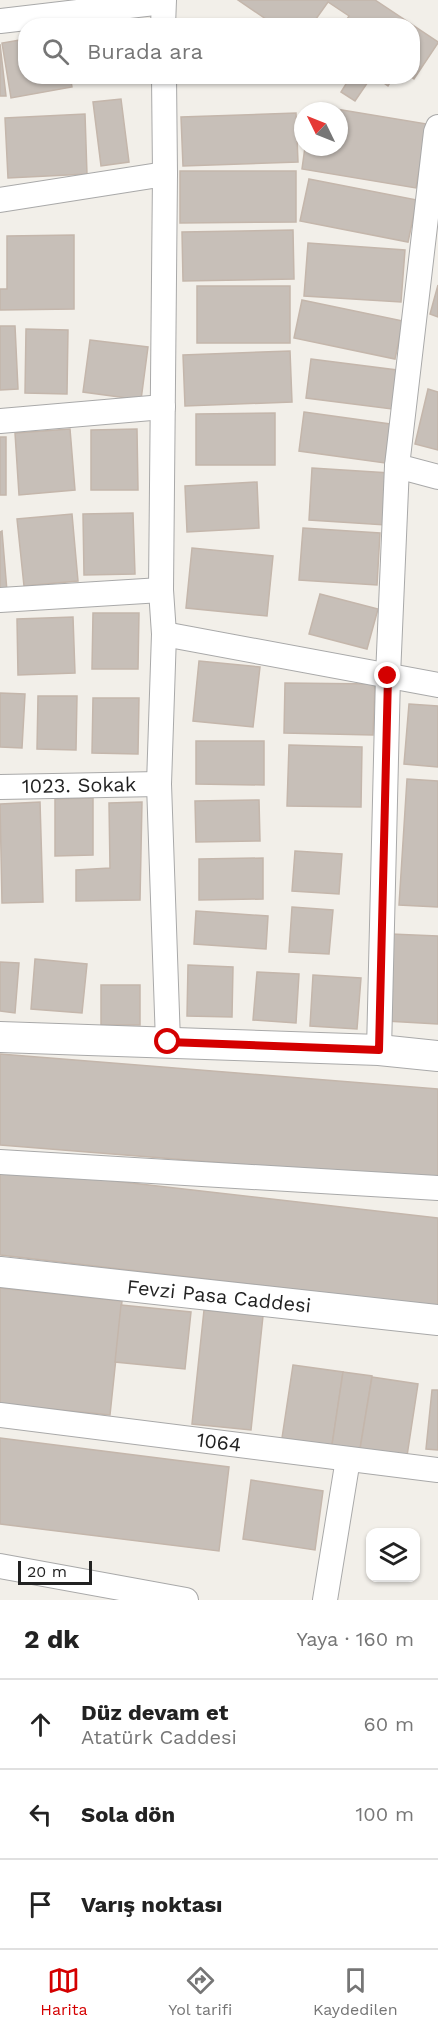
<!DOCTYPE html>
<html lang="tr">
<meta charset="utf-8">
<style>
:root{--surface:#fff;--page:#f6f6f6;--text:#222;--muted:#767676;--line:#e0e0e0;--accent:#d40000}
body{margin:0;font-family:"Work Sans",sans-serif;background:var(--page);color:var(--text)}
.controls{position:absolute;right:18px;bottom:18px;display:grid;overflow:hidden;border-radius:12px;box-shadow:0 2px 4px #0004}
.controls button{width:54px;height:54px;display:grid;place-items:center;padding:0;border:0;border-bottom:2px solid var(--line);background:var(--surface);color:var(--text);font:30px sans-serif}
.compass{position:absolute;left:294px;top:102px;width:54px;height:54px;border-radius:50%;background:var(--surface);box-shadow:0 2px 4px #0004;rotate:313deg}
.scale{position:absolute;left:18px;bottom:15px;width:74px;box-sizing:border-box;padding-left:6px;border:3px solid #222;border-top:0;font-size:16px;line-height:21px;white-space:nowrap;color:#222;-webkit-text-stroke:4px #fff;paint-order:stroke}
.stop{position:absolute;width:18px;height:18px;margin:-14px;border:4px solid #d40000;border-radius:50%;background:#fff}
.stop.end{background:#d40000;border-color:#fff;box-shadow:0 2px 6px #0008}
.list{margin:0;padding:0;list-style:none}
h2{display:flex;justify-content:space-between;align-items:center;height:78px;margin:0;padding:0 24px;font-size:26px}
h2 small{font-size:20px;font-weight:400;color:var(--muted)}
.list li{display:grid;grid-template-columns:39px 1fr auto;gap:18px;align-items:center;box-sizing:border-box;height:90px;padding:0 24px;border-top:2px solid var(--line)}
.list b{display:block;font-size:22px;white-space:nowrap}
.list p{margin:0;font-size:20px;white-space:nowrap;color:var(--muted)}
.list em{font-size:20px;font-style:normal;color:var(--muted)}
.icon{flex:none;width:33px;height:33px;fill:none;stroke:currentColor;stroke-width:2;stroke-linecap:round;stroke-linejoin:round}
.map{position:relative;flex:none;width:438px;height:1600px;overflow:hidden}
.search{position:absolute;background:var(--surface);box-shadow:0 2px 4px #0004;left:18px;right:18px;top:18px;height:66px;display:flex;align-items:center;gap:15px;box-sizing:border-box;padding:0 21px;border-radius:24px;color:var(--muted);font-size:22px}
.sheet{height:348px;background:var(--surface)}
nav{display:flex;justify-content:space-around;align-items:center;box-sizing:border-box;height:84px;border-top:2px solid var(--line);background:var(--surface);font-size:16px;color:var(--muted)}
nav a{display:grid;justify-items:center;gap:3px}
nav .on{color:var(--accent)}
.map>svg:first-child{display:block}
.building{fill:#c7bfb8;stroke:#c4b6ab;stroke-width:1.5}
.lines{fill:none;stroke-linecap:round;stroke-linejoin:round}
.minor-casing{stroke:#a9a9a9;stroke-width:26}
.tertiary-casing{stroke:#a9a9a9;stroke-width:32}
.minor{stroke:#fff;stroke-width:24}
.tertiary{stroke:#fff;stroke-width:30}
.route{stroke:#d40000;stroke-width:8}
.labels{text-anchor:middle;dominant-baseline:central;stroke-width:6;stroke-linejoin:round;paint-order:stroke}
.street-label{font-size:20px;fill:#222;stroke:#fff}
</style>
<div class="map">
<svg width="438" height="1600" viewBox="0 0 438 1600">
<rect width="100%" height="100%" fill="#f2efe9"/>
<g class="building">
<polygon points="238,0 375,0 438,42 438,43 414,79 410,76 412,76 412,26 343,26 349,16 328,2 311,26 276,26"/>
<polygon points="26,39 26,76 70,76 72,87 11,98 2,43"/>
<polygon points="0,44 6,96 0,96"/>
<polygon points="351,76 372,76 355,101 341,92"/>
<polygon points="374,76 394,76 388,86"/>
<polygon points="121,99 129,162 101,166 93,102"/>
<polygon points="312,105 427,124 416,188 302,169 305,147 339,147 339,111 311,111"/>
<polygon points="296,113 298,162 183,166 181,117"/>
<polygon points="85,114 87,174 8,178 5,118"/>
<polygon points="180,171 296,171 296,222 180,223"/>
<polygon points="309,179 417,200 408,242 300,221"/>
<polygon points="293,230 294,279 183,281 182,232"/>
<polygon points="74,235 74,309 0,310 0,289 7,289 7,236"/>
<polygon points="308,243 405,250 401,302 304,296"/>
<polygon points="438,285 438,317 430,314"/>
<rect x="197" y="286" width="93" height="57"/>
<polygon points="302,300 403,321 395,359 294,338"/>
<polygon points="0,326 15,326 18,389 0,390"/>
<polygon points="26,329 68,330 67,394 25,393"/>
<polygon points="90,340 148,347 141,400 83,392"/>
<polygon points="290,351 292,402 185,406 183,355"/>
<polygon points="311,359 397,370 392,409 306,398"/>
<polygon points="428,389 438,392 438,450 415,444"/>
<polygon points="304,412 390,424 385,463 299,451"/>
<polygon points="275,413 275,465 196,465 196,414"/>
<polygon points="70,429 75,490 19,495 15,433"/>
<polygon points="137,429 138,490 91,490 91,430"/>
<rect x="0" y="437" width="6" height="58"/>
<polygon points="312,468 390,473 386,525 309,520"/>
<polygon points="257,482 259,528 187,532 185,486"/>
<polygon points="133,513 135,574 84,575 83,514"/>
<polygon points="72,514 78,581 24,586 17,519"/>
<polygon points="303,528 380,533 377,585 299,580"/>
<polygon points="2,531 7,591 0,592 0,532"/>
<polygon points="192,548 273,556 267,616 186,608"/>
<polygon points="320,594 378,609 367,649 309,634"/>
<polygon points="93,613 139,613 138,669 92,669"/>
<polygon points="73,617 75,673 18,675 17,619"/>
<polygon points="199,661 260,667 253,727 193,721"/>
<polygon points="285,683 375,684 373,735 284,733"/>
<polygon points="0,693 25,694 22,748 0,747"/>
<polygon points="38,696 77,696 76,750 37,749"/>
<polygon points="93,698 139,698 138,754 92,753"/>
<polygon points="409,704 438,706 438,767 404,764"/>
<polygon points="196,741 264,741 264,785 196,784"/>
<polygon points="289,745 362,747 361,807 287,806"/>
<polygon points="407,779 438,781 438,907 399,905"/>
<polygon points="93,798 93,855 55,856 55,799"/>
<polygon points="259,800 260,841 196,842 195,801"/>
<polygon points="40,802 43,902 2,903 0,804"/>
<polygon points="142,802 140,900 76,901 76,870 110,868 109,803"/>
<polygon points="295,851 342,854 339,894 292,891"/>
<polygon points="263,858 263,899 199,900 199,859"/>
<polygon points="292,907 333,910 329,954 289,952"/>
<polygon points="196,911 268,916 266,949 194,944"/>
<polygon points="391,934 438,936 438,1024 386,1021"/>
<polygon points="35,959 87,964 82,1013 31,1009"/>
<polygon points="0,962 19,963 15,1013 0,1011"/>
<polygon points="188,965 233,967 232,1017 187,1016"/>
<polygon points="257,972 299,974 296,1023 253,1020"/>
<polygon points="313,975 361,978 357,1029 310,1026"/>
<rect x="101" y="985" width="39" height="40"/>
<polygon points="0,1054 438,1089 438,1180 0,1145"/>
<polygon points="0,1168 438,1218 438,1306 0,1255"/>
<polygon points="0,1288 122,1301 110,1415 0,1404"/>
<polygon points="121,1305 191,1312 185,1369 115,1362"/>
<polygon points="204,1310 263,1316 251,1430 192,1424"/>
<polygon points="293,1365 343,1372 332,1445 282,1438"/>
<polygon points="343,1372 372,1376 360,1449 332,1445"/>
<polygon points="372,1377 418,1384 407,1456 360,1449"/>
<polygon points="432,1390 438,1390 438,1450 426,1449"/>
<polygon points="0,1438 229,1467 219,1551 0,1524"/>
<polygon points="251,1480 323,1491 315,1550 243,1539"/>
</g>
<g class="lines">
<g class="minor-casing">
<g id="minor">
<polyline points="0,21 163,2"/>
<polyline points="163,26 164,0"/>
<polyline points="164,76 165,174 161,590 164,634 159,784 168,1042"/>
<polyline points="0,200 165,174"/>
<polyline points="0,421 163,407"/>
<polyline points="397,466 438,477"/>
<polyline points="0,600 161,590"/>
<polyline points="164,634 438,685"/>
<polyline points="0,787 159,784"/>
<polyline points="379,1050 388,676 397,466 436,132 438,127"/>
<polyline points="0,1162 438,1188"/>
<polyline points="0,1415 438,1470"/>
<polyline points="0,1566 186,1600"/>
<polyline points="325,1600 348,1459"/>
</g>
</g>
<g class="tertiary-casing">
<g id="tertiary">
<polyline points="0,1037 379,1050 438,1056"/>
<polyline points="0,1272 438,1320"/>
</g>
</g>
<use href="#minor" class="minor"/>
<use href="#tertiary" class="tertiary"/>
</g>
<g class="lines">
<polyline class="route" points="168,1042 379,1050 388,676"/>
</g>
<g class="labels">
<g class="street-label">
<text transform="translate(79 785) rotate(-1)">1023. Sokak</text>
<text transform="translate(219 1296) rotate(6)">Fevzi Pasa Caddesi</text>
<text transform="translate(219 1442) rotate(7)">1064</text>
</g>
</g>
</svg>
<div class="controls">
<button><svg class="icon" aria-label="layers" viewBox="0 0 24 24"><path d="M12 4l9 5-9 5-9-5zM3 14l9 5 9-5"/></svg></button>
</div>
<svg class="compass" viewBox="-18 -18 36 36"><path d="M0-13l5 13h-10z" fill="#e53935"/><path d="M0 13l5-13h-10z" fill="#767676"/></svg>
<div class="scale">20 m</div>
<div class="stop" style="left:168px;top:1042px"></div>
<div class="stop end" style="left:388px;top:676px"></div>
<div class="search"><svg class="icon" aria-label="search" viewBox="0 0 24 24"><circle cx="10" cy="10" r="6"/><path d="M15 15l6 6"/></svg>Burada ara</div>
</div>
<section class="sheet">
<h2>2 dk<small>Yaya · 160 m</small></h2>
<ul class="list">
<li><svg class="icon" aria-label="ahead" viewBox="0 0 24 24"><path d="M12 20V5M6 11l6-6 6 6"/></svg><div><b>Düz devam et</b><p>Atatürk Caddesi</p></div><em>60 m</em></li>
<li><svg class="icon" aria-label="left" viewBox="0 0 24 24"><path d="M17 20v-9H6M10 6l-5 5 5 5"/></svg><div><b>Sola dön</b></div><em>100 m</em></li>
<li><svg class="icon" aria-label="arrive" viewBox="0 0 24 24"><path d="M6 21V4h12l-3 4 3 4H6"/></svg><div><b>Varış noktası</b></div></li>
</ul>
</section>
<nav>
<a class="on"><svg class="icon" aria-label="map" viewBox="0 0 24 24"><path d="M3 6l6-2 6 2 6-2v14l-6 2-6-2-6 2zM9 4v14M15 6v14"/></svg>Harita</a>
<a><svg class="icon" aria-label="directions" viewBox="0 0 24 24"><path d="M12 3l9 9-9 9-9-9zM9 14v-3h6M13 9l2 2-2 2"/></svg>Yol tarifi</a>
<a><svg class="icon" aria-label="saved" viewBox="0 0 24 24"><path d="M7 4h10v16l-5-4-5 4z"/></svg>Kaydedilen</a>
</nav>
